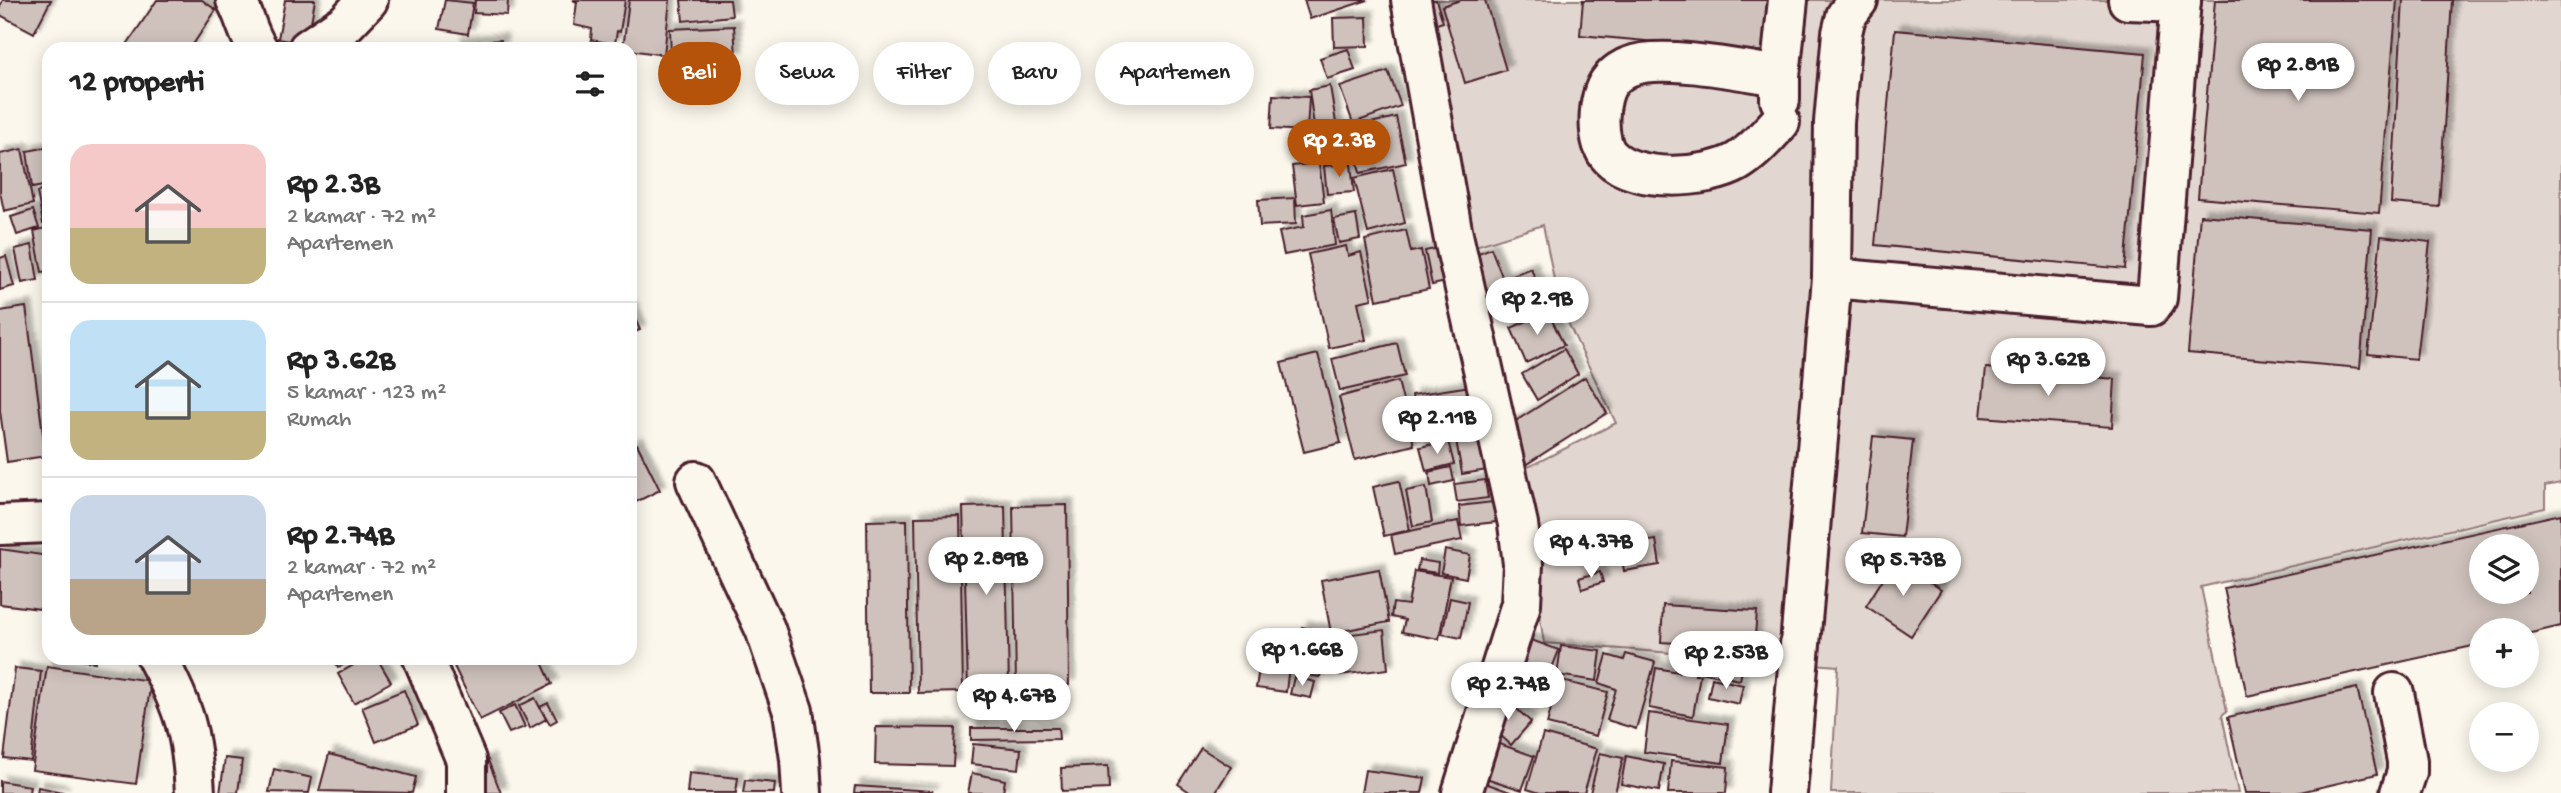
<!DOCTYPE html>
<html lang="id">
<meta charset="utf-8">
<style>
:root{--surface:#fff;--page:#f2f2f2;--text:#222;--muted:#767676;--line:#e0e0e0;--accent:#b45309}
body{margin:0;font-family:"Gochi Hand",sans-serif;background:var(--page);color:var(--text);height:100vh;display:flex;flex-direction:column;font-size:26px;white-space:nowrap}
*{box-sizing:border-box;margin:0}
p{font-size:23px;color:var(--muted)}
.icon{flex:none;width:38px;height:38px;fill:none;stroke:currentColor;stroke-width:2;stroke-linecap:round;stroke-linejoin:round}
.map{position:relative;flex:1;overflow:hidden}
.panel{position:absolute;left:42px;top:42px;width:595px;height:623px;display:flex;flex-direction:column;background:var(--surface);border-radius:21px;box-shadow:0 4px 18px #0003}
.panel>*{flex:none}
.banner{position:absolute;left:658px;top:42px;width:665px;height:63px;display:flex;gap:14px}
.buttons{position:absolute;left:2469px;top:534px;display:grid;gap:14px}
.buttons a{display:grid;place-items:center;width:70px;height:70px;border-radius:50%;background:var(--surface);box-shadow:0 4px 18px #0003;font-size:35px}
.price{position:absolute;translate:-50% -60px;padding:0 16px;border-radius:24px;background:#fff;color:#222;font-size:23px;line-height:46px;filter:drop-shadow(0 2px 4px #0008)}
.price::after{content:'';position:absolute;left:50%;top:42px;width:21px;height:16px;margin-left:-10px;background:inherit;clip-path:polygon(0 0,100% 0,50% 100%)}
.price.on{background:var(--accent);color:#fff}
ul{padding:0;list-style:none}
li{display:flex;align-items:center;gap:21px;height:175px;padding:0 28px}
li+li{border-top:2px solid var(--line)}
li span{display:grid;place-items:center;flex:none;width:196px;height:140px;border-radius:21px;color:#555}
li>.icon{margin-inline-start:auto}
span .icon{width:84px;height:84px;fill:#fffc;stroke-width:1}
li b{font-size:30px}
h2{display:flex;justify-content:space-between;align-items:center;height:84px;padding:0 28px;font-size:30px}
.chip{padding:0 24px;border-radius:32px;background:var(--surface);box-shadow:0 4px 18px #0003;font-size:24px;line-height:63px}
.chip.on{background:var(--accent);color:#fff}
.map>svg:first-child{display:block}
.green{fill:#e2d7d0;stroke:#967b7e;stroke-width:2}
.building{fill:#cfc2bc;stroke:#4a1f2b;stroke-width:2;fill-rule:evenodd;filter:url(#shadow)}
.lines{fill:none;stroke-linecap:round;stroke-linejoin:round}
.minor-casing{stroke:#4a1f2b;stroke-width:44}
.minor{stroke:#fbf7ec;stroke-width:38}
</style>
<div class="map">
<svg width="2561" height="793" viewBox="0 0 2561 793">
<defs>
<filter id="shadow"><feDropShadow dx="6" dy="-6" stdDeviation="2" flood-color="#0004"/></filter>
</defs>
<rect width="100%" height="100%" fill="#fbf7ec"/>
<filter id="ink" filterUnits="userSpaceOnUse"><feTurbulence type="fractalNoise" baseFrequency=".0143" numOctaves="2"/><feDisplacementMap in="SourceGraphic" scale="14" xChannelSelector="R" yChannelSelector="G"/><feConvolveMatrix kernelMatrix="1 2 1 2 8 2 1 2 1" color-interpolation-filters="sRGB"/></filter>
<g filter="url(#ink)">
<path class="green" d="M1403,0h1158v483l-16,3v22l-344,79 26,124 -5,4 16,78h-407l7,-127 -294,-23 -28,-170 100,-50 -57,-119 -16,-79 -77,24z"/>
<g class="building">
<path d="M3,0h48l-17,33 -34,-18v-9z"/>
<path d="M157,0h45l14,10 -26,39h-66z"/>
<path d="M285,0h30l-8,44 -29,-5z"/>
<path d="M445,0l28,3 -5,31 -29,-5z"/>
<path d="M475,0h33l-1,15 -33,-2z"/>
<path d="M573,0h52l-5,32 -3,-1 -2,13 -24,-4 1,-11 -18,-4 3,-23z"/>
<path d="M629,0h41l-6,55 -41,-6z"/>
<path d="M681,0h49l2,16 -49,5z"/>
<path d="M1304,0h64l-58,19z"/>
<path d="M1420,0h16l7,22 -20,6z"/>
<path d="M1461,0h24l21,70 -41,13 -23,-77z"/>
<path d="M1583,0h188l-4,52 -187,-17z"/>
<path d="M2215,0h182l-18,213 -181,-15z"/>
<path d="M2403,0h49l-13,207 -48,-4z"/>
<path d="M1367,17l1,29 -34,1 -1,-29z"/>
<path d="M734,26l2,30 -65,3 -1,-30z"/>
<path d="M1895,30l250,23 -20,216 -250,-24z"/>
<path d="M501,40l1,9h-46v-6z"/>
<path d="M1348,49l7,21 -28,9 -7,-21z"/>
<path d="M1388,71l13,35 -48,17 -13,-36z"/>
<path d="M1330,86l7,43 -22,4 -6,-43z"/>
<path d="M1273,95l36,2 -2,34 -36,-2z"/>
<path d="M1396,117l10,46 -46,10 -10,-45z"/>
<path d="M49,147v38l-17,3 -5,-37z"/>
<path d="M22,149l11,55 -29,7 -4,-19v-38z"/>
<path d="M1319,163l5,39 -27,3 -5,-39z"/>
<path d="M1351,164l3,28 -27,2 -3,-28z"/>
<path d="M1393,169l12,54 -37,10 -14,-55z"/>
<path d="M49,189v34l-6,1 -6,-32z"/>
<path d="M1295,198l1,26 -36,2 -2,-26z"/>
<path d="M33,210l6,18 -22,7 -6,-18z"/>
<path d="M1331,210l4,35 -51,10 -5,-23 25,-5 -1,-12z"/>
<path d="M1356,215l4,24 -21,4 -5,-24z"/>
<path d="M2200,215l172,14 -12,139 -172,-15z"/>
<path d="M49,227v44l-7,1 -8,-41z"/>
<path d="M1406,230l5,22 10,-2 8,39 -52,11 -12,-60z"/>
<path d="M2381,236l49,6 -14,117 -48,-5z"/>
<path d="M32,245l6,35 -16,3 -7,-34z"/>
<path d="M1346,246l2,10 13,-4 11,47 -14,3 8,38 -37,8 -21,-94z"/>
<path d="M1448,246l7,34 -23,5 -7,-34z"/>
<path d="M1491,248l12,31 28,-11 11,30 -37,15 -7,-19 -20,8 -17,-42z"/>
<path d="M6,256l8,30 -14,4v-32z"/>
<path d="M26,307l20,149 -39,6 -7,-51v-100z"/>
<path d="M630,307l10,23 -10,4z"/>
<path d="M1548,312l16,33 -38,18 -15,-35z"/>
<path d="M1397,343l8,33 -65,15 -8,-32z"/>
<path d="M1564,349l14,25 -41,26 -15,-26z"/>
<path d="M1318,354l23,89 -37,9 -23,-89z"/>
<path d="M1986,368l129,11 -3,48 -131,-10z"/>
<path d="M1585,377l22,36 -85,54 -22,-36z"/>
<path d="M1398,381l16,64 -59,15 -16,-63z"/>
<path d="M1471,386l7,44 -60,8 -6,-43z"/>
<path d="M1482,435l6,35 -26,4 -6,-34z"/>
<path d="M1873,436l40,4 -11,97 -40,-4z"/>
<path d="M1448,441l6,23 -28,7 -6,-24z"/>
<path d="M637,444l23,46 -26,13 -4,-8v-48z"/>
<path d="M1451,467l3,14 -23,5 -2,-14z"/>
<path d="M1485,480l3,18 -31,4 -3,-18z"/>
<path d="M1399,481l11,49 -26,6 -11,-49z"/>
<path d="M1426,487l6,35 -19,4 -7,-35z"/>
<path d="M1493,502l3,20 -35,4 -2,-20z"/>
<path d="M1067,505l2,180 -53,2 -3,-181z"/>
<path d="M1005,506l4,181 -41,1 -5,-181z"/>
<path d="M2561,514v112l-34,8v-4h-45v14l-235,52 -23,-108zM2482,546h45v46h-45z"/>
<path d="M960,516l3,176 -45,1 -3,-176z"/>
<path d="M907,520l2,173h-40l-2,-172z"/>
<path d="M1458,521l4,19 -67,14 -4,-19z"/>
<path d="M1656,540l4,25 -36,6 -4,-25z"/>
<path d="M0,549l49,7v54l-49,-6z"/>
<path d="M1445,550l25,5 -4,23 -25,-5z"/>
<path d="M1419,560l19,3 -1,10 -20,-3z"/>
<path d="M1895,560l46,30 -30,46 -45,-30z"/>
<path d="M1379,569l10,53 -58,11 -10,-53z"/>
<path d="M1414,571l37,6 -12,62 -37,-7 3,-12 -14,-3 2,-14 15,2z"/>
<path d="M1600,572l3,10 -21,7 -3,-11z"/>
<path d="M1450,598l18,4 -7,36 -19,-4z"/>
<path d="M1663,605l94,6 -3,37 -93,-6z"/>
<path d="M1302,627l26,5 -8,45 -26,-4z"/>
<path d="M1384,630l4,39 -48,6 -5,-39z"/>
<path d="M1523,637l36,13 -22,57 -36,-13z"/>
<path d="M1561,646l40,5 -4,30 -40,-6z"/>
<path d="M1626,654l29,8 -19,67 -29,-9 9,-31 -17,-6 8,-28 17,5z"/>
<path d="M1682,655l16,3 -3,17h5l-7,41 -44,-8 7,-40 23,4z"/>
<path d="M1703,657l40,8 -3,15 -40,-8z"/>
<path d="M64,658h31v4z"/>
<path d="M332,658h24l-18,10z"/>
<path d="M366,658h11l14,24 -37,21 -16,-29z"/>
<path d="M450,658h90l12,26 -72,36z"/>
<path d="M1260,662l29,3 -3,27 -30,-4z"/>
<path d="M47,666l104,15 -15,103 -104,-14z"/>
<path d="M15,668l26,3 -10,90 -27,-3z"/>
<path d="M1294,677l21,5 -4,16 -21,-4z"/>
<path d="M1712,678l31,7 -4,19 -31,-7z"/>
<path d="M1558,680l50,12 -12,44 -49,-12z"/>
<path d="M2357,688l20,86 -81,19h-51l-17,-76z"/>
<path d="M404,690l14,35 -42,17 -14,-35z"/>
<path d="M535,698l11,21 -16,9 -11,-22z"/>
<path d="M1505,698l26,24 -20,23 -26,-24z"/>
<path d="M548,703l9,17 -7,4 -10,-17z"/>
<path d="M515,705l10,22 -16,6 -10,-20z"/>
<path d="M1649,713l79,11 -5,39 -79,-11z"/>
<path d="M876,727l79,1 -2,38 -78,-2z"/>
<path d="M971,728h87l1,11 -88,1z"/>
<path d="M1543,734l54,15 -13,44h-44l-13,-4z"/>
<path d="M1491,741l43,15 -12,34 -42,-14z"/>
<path d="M973,744l48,5 -2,20 -48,-5z"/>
<path d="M1201,748l30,19 -16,26h-24l-13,-9z"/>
<path d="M1600,753l23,5 -8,35h-25z"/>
<path d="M329,754l87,23 -4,16 -93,-2z"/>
<path d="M1626,756l38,8 -5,27 -38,-7z"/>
<path d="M225,758l17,2 -4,33h-18z"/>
<path d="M488,760l13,33h-20l-11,-26z"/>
<path d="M1671,761l57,6 -2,26h-58z"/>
<path d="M1108,766l1,23 -47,2 -1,-23z"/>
<path d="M274,769l38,9 -3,15 -40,-1z"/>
<path d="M1365,770l60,8 -3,15h-61z"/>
<path d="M689,773l49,5 -2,15h-49z"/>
<path d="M972,773l33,7 -2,13h-35z"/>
<path d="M745,780l30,3 -1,10h-31z"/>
<path d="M0,781l30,5 -1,7h-29z"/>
<path d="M1485,783l28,10h-32z"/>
<path d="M855,786l77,5 -1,2h-77z"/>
<path d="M38,787l25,5v1h-26z"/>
</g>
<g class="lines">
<defs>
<g id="minor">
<path d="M236,0c9,16 12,35 22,49"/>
<path d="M1411,0l42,235 65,289 5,40 -2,40 -59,189"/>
<path d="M2128,0l53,2"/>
<path d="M308,49l38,-26 22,-23"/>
<path d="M1780,76c-34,-5 -118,-22 -149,-10 -7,2 -16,8 -21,15 -13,15 -15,61 0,76 25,26 97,22 127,5 17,-10 30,-26 43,-40"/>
<path d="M1780,100v-24l8,-76"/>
<path d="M1832,278l319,28 6,-8 24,-298"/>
<path d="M696,481l69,148 28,82 7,48 2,34"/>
<path d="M0,525l49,-2"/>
<path d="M157,658c28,51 35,77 38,135"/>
<path d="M423,658l43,102v33"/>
<path d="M2394,693l13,68v11l-7,21"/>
<path d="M1787,793l45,-515 2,-156 8,-89 4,-17 12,-16"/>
</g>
</defs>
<use href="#minor" class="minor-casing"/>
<use href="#minor" class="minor"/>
</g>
</g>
</svg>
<div class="buttons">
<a><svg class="icon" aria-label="layers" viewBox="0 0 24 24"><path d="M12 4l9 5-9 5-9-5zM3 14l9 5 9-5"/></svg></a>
<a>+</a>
<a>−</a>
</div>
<b class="price" style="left:2298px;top:103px">Rp 2.81B</b>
<b class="price on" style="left:1339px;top:179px">Rp 2.3B</b>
<b class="price" style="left:1537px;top:337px">Rp 2.9B</b>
<b class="price" style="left:2048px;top:398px">Rp 3.62B</b>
<b class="price" style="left:1437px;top:456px">Rp 2.11B</b>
<b class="price" style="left:1591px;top:580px">Rp 4.37B</b>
<b class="price" style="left:986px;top:597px">Rp 2.89B</b>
<b class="price" style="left:1903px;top:598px">Rp 5.73B</b>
<b class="price" style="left:1302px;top:688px">Rp 1.66B</b>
<b class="price" style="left:1726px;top:691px">Rp 2.53B</b>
<b class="price" style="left:1508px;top:722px">Rp 2.74B</b>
<b class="price" style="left:1014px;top:734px">Rp 4.67B</b>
<div class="banner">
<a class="chip on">Beli</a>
<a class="chip">Sewa</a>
<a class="chip">Filter</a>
<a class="chip">Baru</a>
<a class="chip">Apartemen</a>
</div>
<section class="panel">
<h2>12 properti<svg class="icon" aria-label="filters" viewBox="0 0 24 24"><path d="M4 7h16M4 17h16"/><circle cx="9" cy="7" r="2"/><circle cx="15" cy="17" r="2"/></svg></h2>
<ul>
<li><span style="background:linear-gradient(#f6c9c9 60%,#c2b280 0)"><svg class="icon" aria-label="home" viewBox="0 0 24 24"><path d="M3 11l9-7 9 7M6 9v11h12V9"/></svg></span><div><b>Rp 2.3B</b><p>2 kamar · 72 m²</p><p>Apartemen</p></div></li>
<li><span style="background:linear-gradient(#bfe0f5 65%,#c2b280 0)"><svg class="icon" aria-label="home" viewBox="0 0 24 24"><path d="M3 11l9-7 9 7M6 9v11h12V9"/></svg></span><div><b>Rp 3.62B</b><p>5 kamar · 123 m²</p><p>Rumah</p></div></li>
<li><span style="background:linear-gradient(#c9d6e8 60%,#b9a48a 0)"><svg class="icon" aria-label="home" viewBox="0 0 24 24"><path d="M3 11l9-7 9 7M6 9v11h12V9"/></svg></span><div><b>Rp 2.74B</b><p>2 kamar · 72 m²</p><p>Apartemen</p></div></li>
</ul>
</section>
</div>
